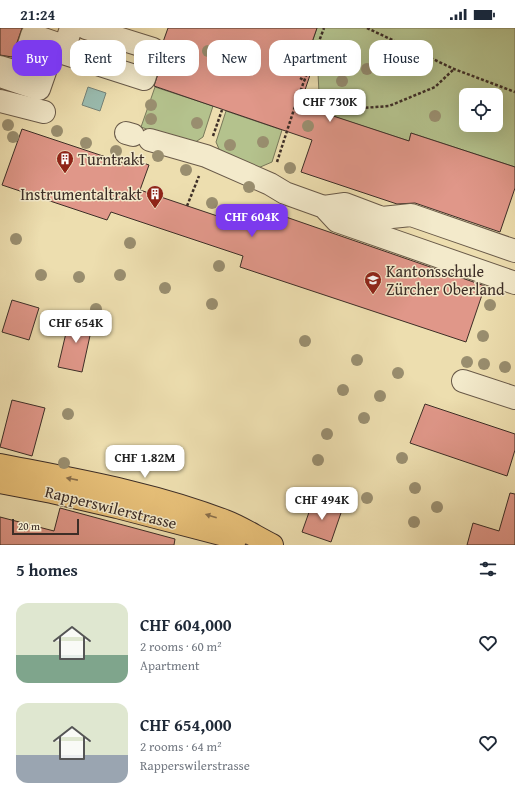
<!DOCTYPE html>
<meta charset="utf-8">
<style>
:root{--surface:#fff;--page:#f6f6f7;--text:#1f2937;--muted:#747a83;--accent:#7c3aed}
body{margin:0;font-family:"Gentium Book Plus",serif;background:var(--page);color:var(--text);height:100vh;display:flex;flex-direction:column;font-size:15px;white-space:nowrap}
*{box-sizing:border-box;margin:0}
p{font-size:13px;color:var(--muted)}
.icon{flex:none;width:22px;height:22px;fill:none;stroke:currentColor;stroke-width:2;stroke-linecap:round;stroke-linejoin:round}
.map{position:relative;height:517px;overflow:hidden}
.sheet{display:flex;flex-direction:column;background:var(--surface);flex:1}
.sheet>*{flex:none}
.banner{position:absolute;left:12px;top:12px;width:491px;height:36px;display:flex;gap:8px}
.controls{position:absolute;left:459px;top:60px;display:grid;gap:8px}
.controls a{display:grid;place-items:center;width:44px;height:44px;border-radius:8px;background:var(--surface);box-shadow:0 4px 16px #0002;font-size:20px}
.scale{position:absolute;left:12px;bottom:10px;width:67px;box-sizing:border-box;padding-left:4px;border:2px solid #3d2e27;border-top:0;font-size:11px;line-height:14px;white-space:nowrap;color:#3d2e27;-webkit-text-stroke:3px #f3eacb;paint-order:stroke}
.price{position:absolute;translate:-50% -34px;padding:0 9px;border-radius:8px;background:#fff;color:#222;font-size:13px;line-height:26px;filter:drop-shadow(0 1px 2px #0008)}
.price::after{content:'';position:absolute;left:50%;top:24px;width:12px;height:9px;margin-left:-6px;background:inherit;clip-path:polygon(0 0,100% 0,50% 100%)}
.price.on{background:var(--accent);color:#fff}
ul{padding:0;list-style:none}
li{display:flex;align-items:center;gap:12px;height:100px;padding:0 16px}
li span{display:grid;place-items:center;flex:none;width:112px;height:80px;border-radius:12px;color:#555}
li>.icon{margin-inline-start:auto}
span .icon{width:48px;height:48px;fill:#fffc;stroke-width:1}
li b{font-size:17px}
h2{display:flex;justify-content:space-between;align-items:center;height:48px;padding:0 16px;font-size:17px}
.chip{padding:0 14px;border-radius:12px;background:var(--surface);box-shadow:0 4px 16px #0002;font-size:14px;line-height:36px}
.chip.on{background:var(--accent);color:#fff}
.status{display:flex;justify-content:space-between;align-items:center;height:28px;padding:0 20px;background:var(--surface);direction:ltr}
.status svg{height:11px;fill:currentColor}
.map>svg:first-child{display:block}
.green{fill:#b4c28d;stroke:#78785a;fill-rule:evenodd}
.water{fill:#9abcb0;stroke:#758379}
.building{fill:#e09789;stroke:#3d2e27}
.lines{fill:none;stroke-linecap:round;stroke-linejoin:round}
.minor-casing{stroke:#695a49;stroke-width:24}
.major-casing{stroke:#3d2e27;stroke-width:24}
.path{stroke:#3d2e27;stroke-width:2.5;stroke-dasharray:3 2;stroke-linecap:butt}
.minor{stroke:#f3eacb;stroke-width:22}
.major{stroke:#e6bf78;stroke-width:22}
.tree{fill:#998e6f}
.oneway{fill:#896f4b}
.labels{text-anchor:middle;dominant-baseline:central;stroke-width:3;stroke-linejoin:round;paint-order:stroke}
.poi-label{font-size:16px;fill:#3d2e27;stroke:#f3eacb;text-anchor:start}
.street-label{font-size:16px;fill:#3d2e27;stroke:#f3eacb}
</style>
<div class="status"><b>21:24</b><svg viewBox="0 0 49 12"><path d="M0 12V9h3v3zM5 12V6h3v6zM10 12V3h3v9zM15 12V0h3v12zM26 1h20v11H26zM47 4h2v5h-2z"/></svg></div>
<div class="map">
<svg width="515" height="517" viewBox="0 0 515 517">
<rect width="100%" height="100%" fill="#eddeaf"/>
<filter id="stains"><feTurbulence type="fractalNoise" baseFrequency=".005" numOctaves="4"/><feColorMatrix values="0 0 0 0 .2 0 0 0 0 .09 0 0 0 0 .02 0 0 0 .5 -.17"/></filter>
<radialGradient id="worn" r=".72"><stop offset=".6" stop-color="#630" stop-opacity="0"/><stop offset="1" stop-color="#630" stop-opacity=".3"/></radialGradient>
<g class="green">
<path d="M317,0h198v139l-104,-34 -2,8 -89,-29 -3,-58 -8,-3zM466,67h30v30h-30z"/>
<path d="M155,59l58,19 -10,31 -12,8 -50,-18z"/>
<path d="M226,83l56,19 -10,32 -14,6 -36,-12 -6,-14z"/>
</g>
<path class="water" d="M88,59l18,6 -6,18 -18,-6z"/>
<g class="building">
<path d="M0,0h22l-10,29 -12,-2z"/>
<path d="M168,0h149l-8,23 8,3 -17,51 109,36 2,-8 104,34v21l-15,44 -85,-29 -18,1 -96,-32 11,-32 -158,-54 11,-33v-6l-2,-5z"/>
<path d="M22,101l105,35 2,-6 20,7 -9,25 113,38 7,-20 225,78 -19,56 -226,-75 3,-11 -132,-44 -4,8 -105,-35z"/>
<path d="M12,272l27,8 -10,32 -27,-8z"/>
<path d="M70,288l23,6 -11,50 -24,-5z"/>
<path d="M12,372l33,8 -13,48 -32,-9z"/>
<path d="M425,376l90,30v16l-8,26 -97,-33z"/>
<path d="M510,465l5,1v51h-48l6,-22 26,8z"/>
<path d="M313,473l29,9 -11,32 -29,-10z"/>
<path d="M60,480l115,31 -1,6h-174v-28l54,14z"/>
</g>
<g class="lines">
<defs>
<g id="minor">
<path d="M71,0l-8,25 81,26 9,-30 -67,-21"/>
<path d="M0,39l20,6 12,-38 23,8 -16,46 -39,-13"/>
<path d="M0,73l44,11"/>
<path d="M126,105l7,2"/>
<path d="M150,112l56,16 64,28 15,9 39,14 13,14 178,62"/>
<path d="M324,179l21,-3 37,14 29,-3 104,36"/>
<path d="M463,353l52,17"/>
</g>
<g id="major">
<path d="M0,437c76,15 153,28 225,56 16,6 31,16 47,24"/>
<path d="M0,454l52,10 65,15 119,31"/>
</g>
</defs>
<use href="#minor" class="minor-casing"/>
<use href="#major" class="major-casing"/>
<g class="path">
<path d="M367,0l87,41 61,23"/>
<path d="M300,50l5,3"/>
<path d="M297,72l27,-72"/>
<path d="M213,108l9,-26"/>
<path d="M277,134l20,-62 38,10 54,-4 46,-19 19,-18"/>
<path d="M187,178l12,-30"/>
</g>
<use href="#minor" class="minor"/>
<use href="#major" class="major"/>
</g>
<g class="tree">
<circle cx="208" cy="23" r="6"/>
<circle cx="225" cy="26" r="6"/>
<circle cx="344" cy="27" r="6"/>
<circle cx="367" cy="41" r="6"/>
<circle cx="342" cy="53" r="6"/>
<circle cx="151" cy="77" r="6"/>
<circle cx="435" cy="88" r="6"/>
<circle cx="151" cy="91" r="6"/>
<circle cx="197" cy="95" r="6"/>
<circle cx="8" cy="97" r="6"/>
<circle cx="308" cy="98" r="6"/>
<circle cx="57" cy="103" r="6"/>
<circle cx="13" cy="109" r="6"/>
<circle cx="263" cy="114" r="6"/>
<circle cx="86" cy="115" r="6"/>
<circle cx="230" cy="117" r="6"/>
<circle cx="116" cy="123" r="6"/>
<circle cx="158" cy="128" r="6"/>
<circle cx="290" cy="140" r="6"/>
<circle cx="186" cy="142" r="6"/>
<circle cx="249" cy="159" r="6"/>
<circle cx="212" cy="175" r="6"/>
<circle cx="16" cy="211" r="6"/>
<circle cx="130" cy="215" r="6"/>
<circle cx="219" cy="238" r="6"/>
<circle cx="41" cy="247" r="6"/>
<circle cx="120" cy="247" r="6"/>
<circle cx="79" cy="249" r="6"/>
<circle cx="165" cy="260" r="6"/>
<circle cx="212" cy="276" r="6"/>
<circle cx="490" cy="277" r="6"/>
<circle cx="96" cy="281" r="6"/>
<circle cx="483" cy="308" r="6"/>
<circle cx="305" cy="313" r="6"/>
<circle cx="357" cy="332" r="6"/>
<circle cx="467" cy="334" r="6"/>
<circle cx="484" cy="336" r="6"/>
<circle cx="505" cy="339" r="6"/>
<circle cx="398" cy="345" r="6"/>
<circle cx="343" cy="362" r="6"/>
<circle cx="380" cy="368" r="6"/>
<circle cx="68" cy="386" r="6"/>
<circle cx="364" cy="390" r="6"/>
<circle cx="327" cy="406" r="6"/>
<circle cx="402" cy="430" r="6"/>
<circle cx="318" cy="432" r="6"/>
<circle cx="64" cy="435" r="6"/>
<circle cx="415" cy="460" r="6"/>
<circle cx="367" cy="470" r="6"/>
<circle cx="297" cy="479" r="6"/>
<circle cx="437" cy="479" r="6"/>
<circle cx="414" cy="494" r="6"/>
</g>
<defs><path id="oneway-solid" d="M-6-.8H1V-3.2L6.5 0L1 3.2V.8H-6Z"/></defs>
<g class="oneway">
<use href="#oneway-solid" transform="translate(72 451) rotate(-169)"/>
<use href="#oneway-solid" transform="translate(211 488) rotate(-162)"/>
</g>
<defs>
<symbol id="building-pin" viewBox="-11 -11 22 30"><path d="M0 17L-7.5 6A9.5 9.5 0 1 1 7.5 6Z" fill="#8f2418" stroke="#f3eacb"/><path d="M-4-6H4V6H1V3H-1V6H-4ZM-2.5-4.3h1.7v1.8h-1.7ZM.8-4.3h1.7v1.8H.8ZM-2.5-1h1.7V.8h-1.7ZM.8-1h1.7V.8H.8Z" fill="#fff"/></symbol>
<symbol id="school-pin" viewBox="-11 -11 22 30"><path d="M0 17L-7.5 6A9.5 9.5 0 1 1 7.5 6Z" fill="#8f2418" stroke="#f3eacb"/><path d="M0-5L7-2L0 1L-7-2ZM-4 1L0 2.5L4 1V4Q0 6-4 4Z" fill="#fff"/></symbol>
</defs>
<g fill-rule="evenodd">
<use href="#building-pin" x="55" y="121" width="20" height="27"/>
<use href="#building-pin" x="145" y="156" width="20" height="27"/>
<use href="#school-pin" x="363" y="242" width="20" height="27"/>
</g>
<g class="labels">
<g class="poi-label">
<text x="78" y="131">Turntrakt</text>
<text x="142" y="166" text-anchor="end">Instrumentaltrakt</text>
<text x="386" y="243">Kantonsschule<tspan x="386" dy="18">Zürcher Oberland</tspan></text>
</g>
<g class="street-label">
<text transform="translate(111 479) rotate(14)">Rapperswilerstrasse</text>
</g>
</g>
<rect width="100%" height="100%" filter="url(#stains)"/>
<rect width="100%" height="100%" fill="url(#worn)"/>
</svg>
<div class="controls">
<a><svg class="icon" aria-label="locate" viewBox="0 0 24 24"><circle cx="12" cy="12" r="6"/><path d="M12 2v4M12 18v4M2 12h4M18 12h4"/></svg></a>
</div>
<div class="scale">20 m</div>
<b class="price" style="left:330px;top:95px">CHF 730K</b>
<b class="price on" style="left:252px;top:210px">CHF 604K</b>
<b class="price" style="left:76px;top:316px">CHF 654K</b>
<b class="price" style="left:145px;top:451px">CHF 1.82M</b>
<b class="price" style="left:322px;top:493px">CHF 494K</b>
<div class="banner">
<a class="chip on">Buy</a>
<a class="chip">Rent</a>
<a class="chip">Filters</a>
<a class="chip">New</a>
<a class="chip">Apartment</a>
<a class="chip">House</a>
</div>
</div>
<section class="sheet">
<h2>5 homes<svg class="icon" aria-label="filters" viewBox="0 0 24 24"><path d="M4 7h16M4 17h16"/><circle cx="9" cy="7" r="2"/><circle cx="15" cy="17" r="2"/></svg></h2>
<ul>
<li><span style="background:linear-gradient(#dfe7d0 65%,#7fa58c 0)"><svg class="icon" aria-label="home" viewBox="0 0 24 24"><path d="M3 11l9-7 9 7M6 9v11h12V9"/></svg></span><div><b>CHF 604,000</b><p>2 rooms · 60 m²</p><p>Apartment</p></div><svg class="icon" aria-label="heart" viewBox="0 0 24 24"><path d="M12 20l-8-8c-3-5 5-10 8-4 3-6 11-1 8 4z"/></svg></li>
<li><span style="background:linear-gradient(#dfe7d0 65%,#9aa5b1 0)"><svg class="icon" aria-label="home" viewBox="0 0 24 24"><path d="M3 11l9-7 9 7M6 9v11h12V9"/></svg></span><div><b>CHF 654,000</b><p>2 rooms · 64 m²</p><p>Rapperswilerstrasse</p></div><svg class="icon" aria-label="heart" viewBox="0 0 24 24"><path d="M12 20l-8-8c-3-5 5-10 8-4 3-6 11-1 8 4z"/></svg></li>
</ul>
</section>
